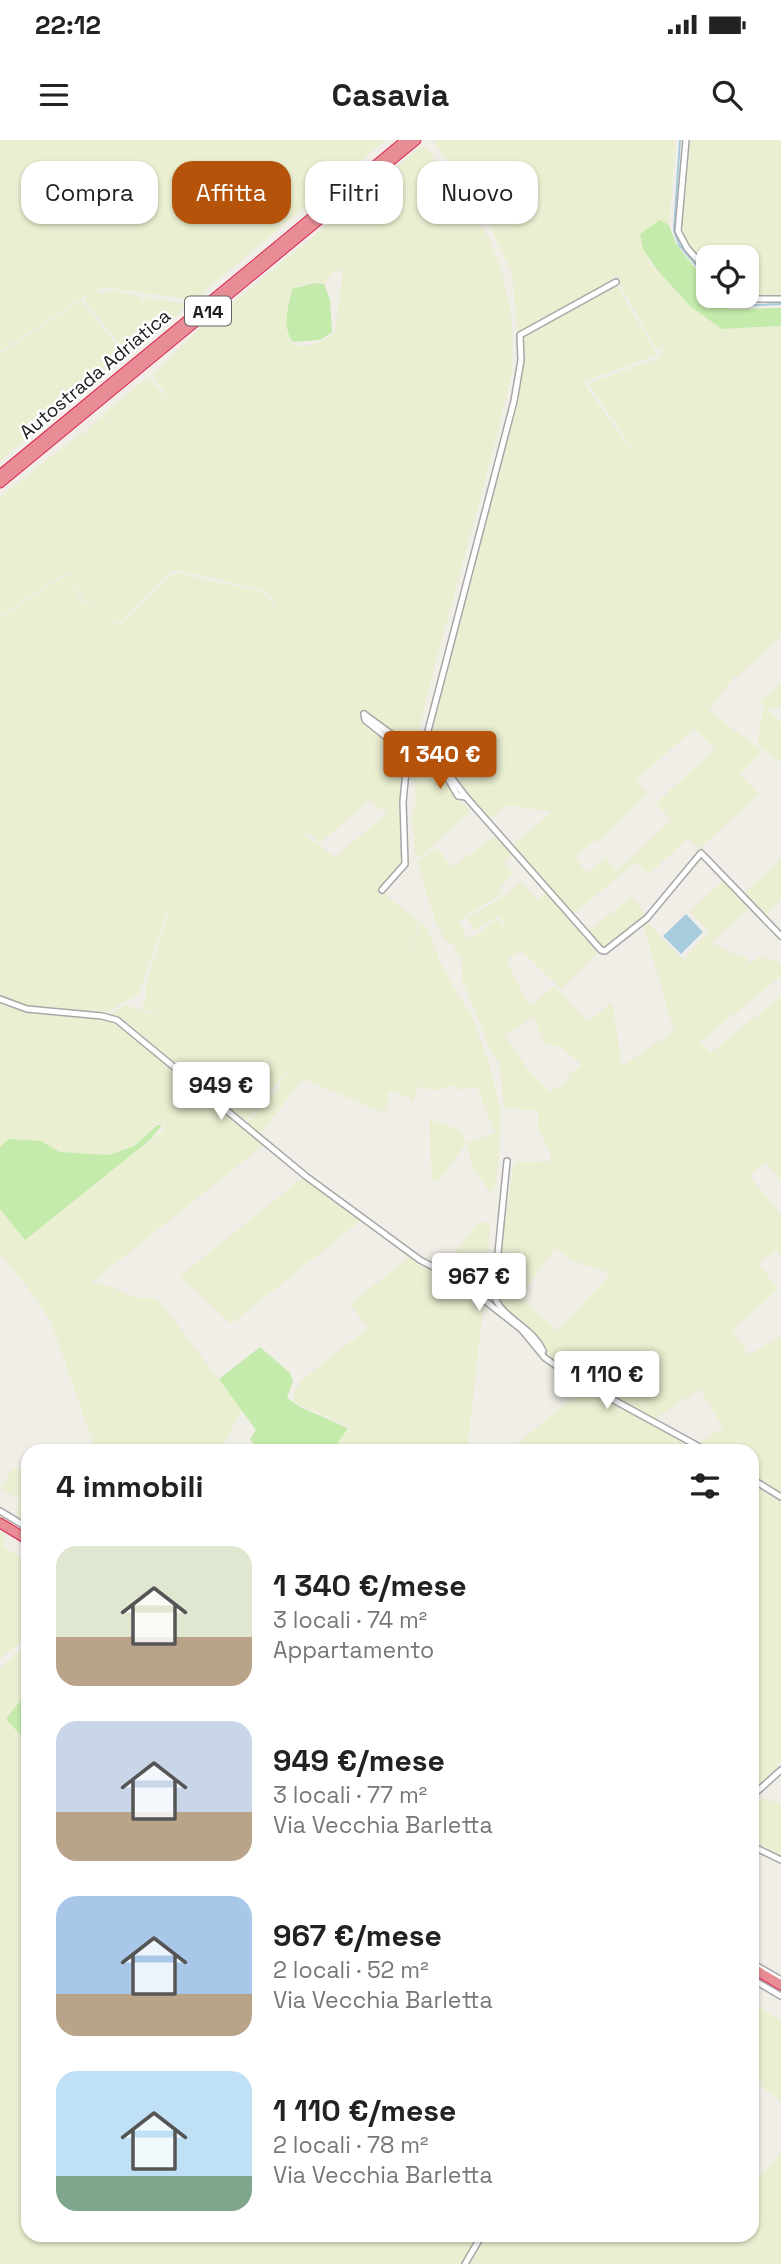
<!DOCTYPE html>
<html lang="it">
<meta charset="utf-8">
<style>
:root{--surface:#fff;--page:#f6f6f6;--text:#222;--muted:#767676;--accent:#b45309}
body{margin:0;font-family:"Space Grotesk",sans-serif;background:var(--page);color:var(--text);height:100vh;display:flex;flex-direction:column;font-size:26px;white-space:nowrap}
*{box-sizing:border-box;margin:0}
p{font-size:23px;color:var(--muted)}
.icon{flex:none;width:38px;height:38px;fill:none;stroke:currentColor;stroke-width:2;stroke-linecap:round;stroke-linejoin:round}
.map{position:relative;flex:1;overflow:hidden}
.panel{position:absolute;left:21px;top:1304px;width:738px;height:798px;display:flex;flex-direction:column;background:var(--surface);border-radius:21px;box-shadow:0 2px 5px #0004}
.panel>*{flex:none}
.guide{position:absolute;left:21px;top:21px;width:740px;height:63px;display:flex;gap:14px}
.buttons{position:absolute;left:696px;top:105px;display:grid;gap:14px}
.buttons a{display:grid;place-items:center;width:63px;height:63px;border-radius:14px;background:var(--surface);box-shadow:0 2px 5px #0004;font-size:35px}
.price{position:absolute;translate:-50% -60px;padding:0 16px;border-radius:7px;background:#fff;color:#222;font-size:23px;line-height:46px;filter:drop-shadow(0 2px 4px #0008)}
.price::after{content:'';position:absolute;left:50%;top:42px;width:21px;height:16px;margin-left:-10px;background:inherit;clip-path:polygon(0 0,100% 0,50% 100%)}
.price.selected{background:var(--accent);color:#fff}
ul{padding:0;list-style:none}
li{display:flex;align-items:center;gap:21px;height:175px;padding:0 35px}
li span{display:grid;place-items:center;flex:none;width:196px;height:140px;border-radius:21px;color:#555}
li>.icon{margin-inline-start:auto}
span .icon{width:84px;height:84px;fill:#fffc;stroke-width:1}
li b{font-size:30px}
h2{display:flex;justify-content:space-between;align-items:center;height:84px;padding:0 35px;font-size:30px}
.pill{padding:0 24px;border-radius:21px;background:var(--surface);box-shadow:0 2px 5px #0004;font-size:24px;line-height:63px}
.pill.selected{background:var(--accent);color:#fff}
.status{display:flex;justify-content:space-between;align-items:center;height:49px;padding:0 35px;background:var(--surface);direction:ltr}
.status svg{height:19px;fill:currentColor}
header{display:flex;justify-content:space-between;align-items:center;height:91px;padding:0 35px;background:var(--surface);font-size:32px;font-weight:700}
.map>svg:first-child{display:block}
.farmland{fill:#eaefd1;fill-rule:evenodd}
.grass{fill:#c4ebab}
.water{fill:#a6ccde}
.lines{fill:none;stroke-linecap:round;stroke-linejoin:round}
.stream{stroke:#a6ccde;stroke-width:2}
.minor-casing{stroke:#a7a7a7;stroke-width:8}
.highway-casing{stroke:#dd2450;stroke-width:11}
.minor{stroke:#fff;stroke-width:5}
.highway{stroke:#e88d95;stroke-width:9}
.labels{text-anchor:middle;dominant-baseline:central;stroke-width:5;stroke-linejoin:round;paint-order:stroke}
.shield{fill:#fff;stroke:#636363;stroke-width:2}
.shield-label{font-size:18px;font-weight:bold;fill:#202020}
.street-label{font-size:19px;fill:#202020;stroke:#fff}
</style>
<div class="status"><b>22:12</b><svg viewBox="0 0 49 12"><path d="M0 12V9h3v3zM5 12V6h3v6zM10 12V3h3v9zM15 12V0h3v12zM26 1h20v11H26zM47 4h2v5h-2z"/></svg></div>
<header><svg class="icon" aria-label="menu" viewBox="0 0 24 24"><path d="M4 6h16M4 12h16M4 18h16"/></svg>Casavia<svg class="icon" aria-label="search" viewBox="0 0 24 24"><circle cx="10" cy="10" r="6"/><path d="M15 15l6 6"/></svg></header>
<div class="map">
<svg width="781" height="2124" viewBox="0 0 781 2124">
<rect width="100%" height="100%" fill="#f0eee6"/>
<g class="farmland">
<path d="M0,0h385l-191,160 -92,-13 -6,3 3,4 12,-4 10,2 18,4 4,7 3,-3 -2,-3 43,7 -9,11 -51,38 -44,-53 10,-9 -93,60z"/>
<path d="M433,0h243l-7,85 -10,-4 -15,27 6,16 41,43 51,22 39,-3v311l-44,40h-3l-25,34 53,40 -22,24 19,19 -60,55 -11,-11 -39,36 -13,-12 -65,54 -19,-21 47,57 -38,37 -38,-37 -6,1 -11,8 20,40 5,4 23,-19 34,36 24,-20 10,64 52,-35 -31,-107 3,-3 38,39 25,-29 -19,-20 35,-32 26,27 -40,37 30,14 2,-2 8,8 9,-7 21,7v13l-81,66 10,11 71,-57v185l-15,-19 -17,13 32,40v41l-4,-6 -19,13 20,26 -46,41 17,25 32,-19v159l-28,-18 -1,-26h-42l-12,-8 25,-15 -23,-39 -47,31 -73,-40 -26,-18 -10,-10 -9,-18 -36,-32 -4,-13 18,-122 3,-5 35,-1v-6l-13,-28 1,-16 -35,-3 -4,-43 -10,-17 -29,-71 2,-10 -3,-3 3,-2 -9,-13 2,-2 -11,-7 -9,-17 -19,-61 20,-14 16,19 42,-31 13,13 44,-37 -45,-7 -17,14 -56,-52 36,45 -49,44 -6,1 -3,-44 3,-6v-25l-11,-10v91l-22,29 37,30 -23,70 25,-71 6,7 14,36 26,46 1,-2 21,54 11,48 -1,46 -4,31 -5,6 -18,-27 -4,-16 -1,-7 28,-10 -18,-46 -19,3 -2,-5 -18,5 -18,-2 6,-11 -9,13 -4,11 -4,-4 -20,-6 -3,6 4,2 -6,14 -81,-34 -44,56 -13,-11 32,-36 11,-20 -44,54 -99,-82 -35,-26 14,-9 31,10v-2l-15,-4 5,-13 -1,-8 24,-76 -2,-1 -28,83 -34,19 -46,-2 2,4 45,2 10,3 76,65 73,59 -173,138 22,6 18,9 23,2 7,5 80,106 -22,41h-124l-45,-129 -17,-26 -34,-42v-46l12,16 16,14 42,-38 94,-69 -1,-6 -6,-3 -23,24 -25,9 -49,-3 -19,-11 -32,-2 -9,8v-529l68,-44 14,28 17,9 -16,-11 -15,-28 -68,44v-119l82,-65 3,4 1,-6 16,-14 12,14 -11,-16 45,-37 23,27 -18,-30 45,-44 12,-10h4l3,-4 204,-169 5,1 35,46 27,43 13,30 10,47 2,28 -1,27 -15,67 -67,248 -15,66 -43,-33 27,33 18,13 8,-14 92,-356 6,-57 -5,-1 -6,-61 -21,-46zM334,130l9,1 -8,61 -7,6 -15,7 -19,1 -8,-14 4,-41 11,-6 17,-3 7,1zM618,141l38,68 6,-4 2,3 -7,11 -67,24v3l41,61 -1,2 -45,-64v-4l72,-26 -40,-70 -3,-1zM172,430l37,7 56,14 11,15 -1,1 -13,-15 -85,-19 -11,6 -44,44 -5,1 -6,-4 9,2zM694,589l21,20 -59,54 15,17 -55,52 -10,-15 -20,16 -10,-16 18,-17 3,3 51,-50 -13,-12zM369,661l18,12 -52,44 -30,-22 2,-3 13,11zM517,710l32,40 -12,10 -16,-19 -15,14 -39,23 8,12 23,-14 9,9 -3,1 -7,-7 -22,17 -8,2 -9,-17 45,-28 -3,-5 13,-14 -9,-13zM534,877l10,26 18,5 20,17 -14,10 1,5 -19,12 -24,-25 -21,-32zM555,1108l18,13 38,12 -53,58 -38,-34z"/>
<path d="M687,0h94v156l-44,1 10,-1v-39h-38v12l-22,-24 -6,-14z"/>
<path d="M81,161l42,52 -123,108v-108z"/>
<path d="M781,543v24l-14,3 14,11v41l-22,-16 -1,-9 6,-29 -4,-7z"/>
<path d="M781,718v42l-18,17 -21,-23 22,-18z"/>
<path d="M632,756l15,22 -43,32 -18,-17z"/>
<path d="M429,979l32,11 4,11v4l-27,37 -6,-4z"/>
<path d="M305,1036l58,43 -132,105 -51,-48z"/>
<path d="M478,1082l12,1 -5,74 -41,-30z"/>
<path d="M412,1115l71,53 -16,143h-138l21,-24 -56,-25v-9l8,-13 66,-52 -18,-24z"/>
<path d="M587,1246l120,65h-199z"/>
<path d="M13,1328l15,7v49l-13,-8 5,-17 -20,-10z"/>
<path d="M753,1340l28,18v266l-13,-8 12,11 -26,23 -1,-1z"/>
<path d="M0,1392l5,3 -3,10 26,18v73l-28,23z"/>
<path d="M28,1503v592h453l-17,29h-464v-596z"/>
<path d="M759,1657l22,7v53l-28,-16v-43z"/>
<path d="M752,1861l29,20v81l-28,-23z"/>
<path d="M781,2012v112h-315l18,-29h268l1,-50z"/>
</g>
<g class="grass">
<path d="M660,80l9,5 7,19 33,41v11h10l11,13 51,-1v18l-59,3 -31,-22 -34,-37 -14,-21 -3,-15z"/>
<path d="M314,143l10,1 6,16 2,32 -12,8 -27,2c-12,-15 -4,-36 -1,-53z"/>
<path d="M157,985h5l-11,14 -126,101 -25,-31v-62l9,-8 32,2 19,11 49,3 25,-9z"/>
<path d="M260,1207l30,26 3,8 -6,17 13,9 48,21 -10,15 -11,8h-67l-10,-12 6,-9 -37,-51z"/>
<path d="M21,1560l7,6v37l-22,-24z"/>
</g>
<path class="water" d="M686,774l17,18 -22,22 -18,-18z"/>
<g class="lines">
<g class="stream">
<path d="M680,0l-6,90 5,15 30,35"/>
<path d="M723,156c15,14 39,8 58,8"/>
</g>
<defs>
<g id="minor">
<path d="M686,0l-8,91 9,17 22,25"/>
<path d="M616,142l-96,53 1,25 -7,41 -91,349 22,19 21,28 135,153 4,1 42,-33 54,-65 80,83"/>
<path d="M730,156l12,3h39"/>
<path d="M364,574l1,6 36,29 6,11 -4,42 2,62 -23,26"/>
<path d="M364,574l75,55 9,10 10,17 8,1"/>
<path d="M0,859l27,10 75,7 15,4 190,157 113,83 37,19 64,50 24,29 32,22 130,71"/>
<path d="M507,1021l-13,133c5,23 39,33 49,57"/>
<path d="M752,1339l29,18"/>
<path d="M0,1371l28,17"/>
<path d="M752,1656l29,-26"/>
<path d="M752,1706l29,14"/>
<path d="M752,1823l29,17"/>
<path d="M752,1839l29,17"/>
<path d="M465,2124l17,-29"/>
</g>
<g id="highway">
<path d="M0,335l406,-335"/>
<path d="M0,343l416,-343"/>
<path d="M0,1383l28,17"/>
<path d="M752,1828l29,17"/>
</g>
</defs>
<use href="#minor" class="minor-casing"/>
<use href="#highway" class="highway-casing"/>
<use href="#minor" class="minor"/>
<use href="#highway" class="highway"/>
</g>
<g class="labels">
<rect class="shield" x="185" y="156.5" width="46" height="29" rx="5"/>
<g class="shield-label">
<text x="208" y="171">A14</text>
</g>
<g class="street-label">
<text transform="translate(95 234) rotate(-40)">Autostrada Adriatica</text>
</g>
</g>
</svg>
<div class="buttons">
<a><svg class="icon" aria-label="locate" viewBox="0 0 24 24"><circle cx="12" cy="12" r="6"/><path d="M12 2v4M12 18v4M2 12h4M18 12h4"/></svg></a>
</div>
<b class="price selected" style="left:440px;top:651px">1 340 €</b>
<b class="price" style="left:221px;top:982px">949 €</b>
<b class="price" style="left:479px;top:1173px">967 €</b>
<b class="price" style="left:607px;top:1271px">1 110 €</b>
<div class="guide">
<a class="pill">Compra</a>
<a class="pill selected">Affitta</a>
<a class="pill">Filtri</a>
<a class="pill">Nuovo</a>
</div>
<section class="panel">
<h2>4 immobili<svg class="icon" aria-label="filters" viewBox="0 0 24 24"><path d="M4 7h16M4 17h16"/><circle cx="9" cy="7" r="2"/><circle cx="15" cy="17" r="2"/></svg></h2>
<ul>
<li><span style="background:linear-gradient(#dfe7d0 65%,#b9a48a 0)"><svg class="icon" aria-label="home" viewBox="0 0 24 24"><path d="M3 11l9-7 9 7M6 9v11h12V9"/></svg></span><div><b>1 340 €/mese</b><p>3 locali · 74 m²</p><p>Appartamento</p></div></li>
<li><span style="background:linear-gradient(#c9d6e8 65%,#b9a48a 0)"><svg class="icon" aria-label="home" viewBox="0 0 24 24"><path d="M3 11l9-7 9 7M6 9v11h12V9"/></svg></span><div><b>949 €/mese</b><p>3 locali · 77 m²</p><p>Via Vecchia Barletta</p></div></li>
<li><span style="background:linear-gradient(#a9c7e8 70%,#b9a48a 0)"><svg class="icon" aria-label="home" viewBox="0 0 24 24"><path d="M3 11l9-7 9 7M6 9v11h12V9"/></svg></span><div><b>967 €/mese</b><p>2 locali · 52 m²</p><p>Via Vecchia Barletta</p></div></li>
<li><span style="background:linear-gradient(#bfe0f5 75%,#7fa58c 0)"><svg class="icon" aria-label="home" viewBox="0 0 24 24"><path d="M3 11l9-7 9 7M6 9v11h12V9"/></svg></span><div><b>1 110 €/mese</b><p>2 locali · 78 m²</p><p>Via Vecchia Barletta</p></div></li>
</ul>
</section>
</div>
